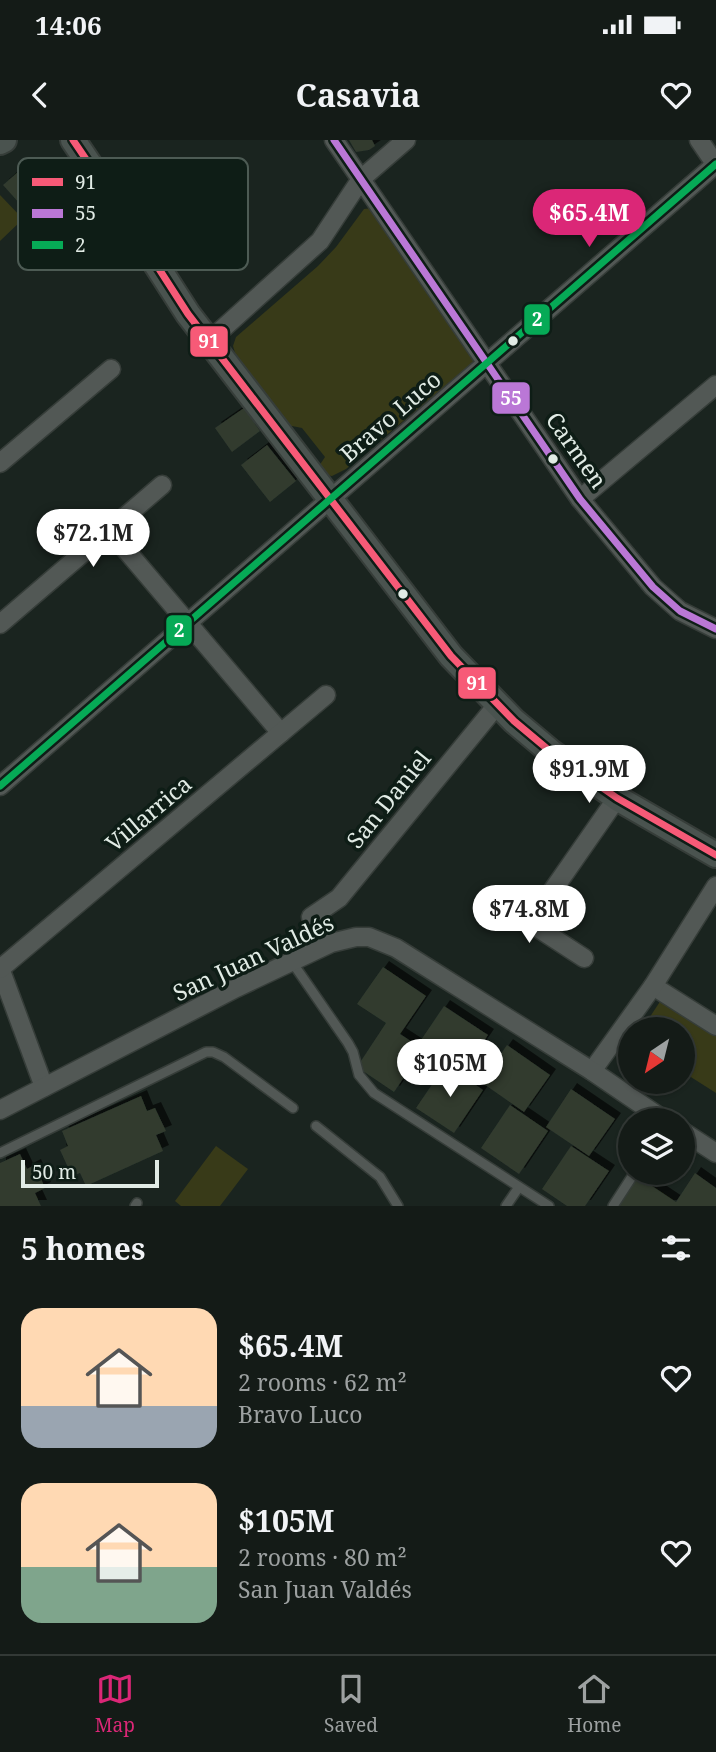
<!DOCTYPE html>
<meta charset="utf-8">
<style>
:root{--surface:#141b17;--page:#212824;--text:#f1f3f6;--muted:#9da1a1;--line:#333936;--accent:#db2777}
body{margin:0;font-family:"Noto Serif",serif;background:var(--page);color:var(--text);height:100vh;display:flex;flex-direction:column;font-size:26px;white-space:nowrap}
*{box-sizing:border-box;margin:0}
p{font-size:23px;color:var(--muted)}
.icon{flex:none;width:38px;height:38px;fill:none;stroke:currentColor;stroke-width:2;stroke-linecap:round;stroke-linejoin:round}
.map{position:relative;height:1066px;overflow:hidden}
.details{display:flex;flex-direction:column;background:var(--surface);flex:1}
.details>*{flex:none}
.needle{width:46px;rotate:215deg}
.buttons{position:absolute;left:618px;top:877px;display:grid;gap:14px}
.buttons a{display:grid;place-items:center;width:77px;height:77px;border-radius:50%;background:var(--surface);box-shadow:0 2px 5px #0004,0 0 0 2px var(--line);font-size:35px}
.scale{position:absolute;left:21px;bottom:18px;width:138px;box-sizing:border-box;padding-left:7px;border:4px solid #e1ebe5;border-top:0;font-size:19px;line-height:24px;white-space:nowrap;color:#e1ebe5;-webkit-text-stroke:5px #0e1d16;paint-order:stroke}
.price{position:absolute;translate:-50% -60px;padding:0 16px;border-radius:24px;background:#fff;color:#222;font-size:23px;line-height:46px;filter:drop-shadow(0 2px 4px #0008)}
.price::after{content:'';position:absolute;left:50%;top:42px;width:21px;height:16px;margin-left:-10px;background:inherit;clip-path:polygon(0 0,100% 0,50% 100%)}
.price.active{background:var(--accent);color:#fff}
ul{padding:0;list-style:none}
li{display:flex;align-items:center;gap:21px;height:175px;padding:0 21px}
li span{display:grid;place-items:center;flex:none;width:196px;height:140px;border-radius:21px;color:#555}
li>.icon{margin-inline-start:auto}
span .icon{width:84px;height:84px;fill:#fffc;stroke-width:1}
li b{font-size:30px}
h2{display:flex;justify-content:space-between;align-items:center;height:84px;padding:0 21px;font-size:30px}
.status{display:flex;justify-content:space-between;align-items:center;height:49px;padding:0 35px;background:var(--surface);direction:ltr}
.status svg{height:19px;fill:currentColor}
header{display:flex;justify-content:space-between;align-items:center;height:91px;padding:0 21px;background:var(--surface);font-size:32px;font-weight:700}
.menu{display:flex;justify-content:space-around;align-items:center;height:98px;border-top:2px solid var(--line);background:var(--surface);font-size:19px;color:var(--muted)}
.menu a{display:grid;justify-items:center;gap:4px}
.menu .active{color:var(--accent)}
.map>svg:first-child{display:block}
.green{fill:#383a18}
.building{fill:#313b2f;filter:url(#shadow)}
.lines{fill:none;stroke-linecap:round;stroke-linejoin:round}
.lane-casing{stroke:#363d39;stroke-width:12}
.street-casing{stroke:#363d39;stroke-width:21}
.secondary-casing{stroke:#363d39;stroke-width:28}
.lane{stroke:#525855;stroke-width:9}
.street{stroke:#525855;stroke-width:18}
.secondary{stroke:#4a534f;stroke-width:24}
.bus-1-casing{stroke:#0e1d16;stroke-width:12}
.bus-2-casing{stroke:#0e1d16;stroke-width:12}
.bus-3-casing{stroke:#0e1d16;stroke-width:12}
.bus-1{stroke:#f75a77;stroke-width:7}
.bus-2{stroke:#ba77d6;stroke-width:7}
.bus-3{stroke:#06aa56;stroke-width:7}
.bus-dot{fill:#e1ebe5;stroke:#0e1d16;stroke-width:2.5}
.labels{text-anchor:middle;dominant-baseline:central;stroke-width:7;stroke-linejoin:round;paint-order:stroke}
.street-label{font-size:23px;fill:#e1ebe5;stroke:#0e1d16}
.key{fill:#0e1d16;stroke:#4d5b54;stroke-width:2}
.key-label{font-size:19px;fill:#e1ebe5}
.line-badge{stroke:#0e1d16;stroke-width:2.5}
.badge-label{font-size:19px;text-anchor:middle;font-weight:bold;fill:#fff}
</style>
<div class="status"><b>14:06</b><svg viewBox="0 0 49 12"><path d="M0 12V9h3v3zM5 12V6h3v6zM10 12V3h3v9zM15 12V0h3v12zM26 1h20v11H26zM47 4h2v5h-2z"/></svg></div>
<header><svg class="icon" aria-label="back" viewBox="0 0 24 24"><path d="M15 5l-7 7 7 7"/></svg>Casavia<svg class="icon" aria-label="heart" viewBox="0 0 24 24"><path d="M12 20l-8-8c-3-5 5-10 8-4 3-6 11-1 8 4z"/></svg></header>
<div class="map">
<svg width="716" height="1066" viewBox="0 0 716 1066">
<defs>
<filter id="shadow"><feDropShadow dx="6" dy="-6" stdDeviation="0" flood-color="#0009"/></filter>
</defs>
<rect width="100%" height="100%" fill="#1a241f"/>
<g class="green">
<path d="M0,55l23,24 -23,22z"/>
<path d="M372,68l103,153 -129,108 -14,7 -6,-1 -7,-9 6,-9 -23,-29 -15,-3 -51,-69 -3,-10 3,-9 82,-71 18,-19 28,-38z"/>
<path d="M663,857l53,34v62l-33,-21 -1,-43h-40z"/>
<path d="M216,1006l32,23 -28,37h-39l-6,-5z"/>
</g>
<g class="building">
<path d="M349,0h23l3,6 -6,4 -13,2z"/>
<path d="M26,25l26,29 -23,20 -26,-29z"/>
<path d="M244,268l16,23 -28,21 -17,-24z"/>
<path d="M267,305l29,36 -26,21 -29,-37z"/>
<path d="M383,827l43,29 -26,38 23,15 -29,43 -37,-25 29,-44 -29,-19z"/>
<path d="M444,866l44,29 -26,38 -43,-30z"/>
<path d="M507,905l43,30 -26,37 -43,-30z"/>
<path d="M446,924l37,26 -29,43 -38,-25z"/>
<path d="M571,949l44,30 -26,37 -43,-29z"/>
<path d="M141,956l6,15 8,-3 11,23 -10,4 7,16 -77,35 -6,-13 -8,3 -12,-26 8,-4 -6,-15z"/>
<path d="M510,965l38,26 -29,43 -38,-26z"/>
<path d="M571,1006l38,25 -24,35h-18l-25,-17z"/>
<path d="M20,1014l7,15 8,-4 10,23 -10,5 6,13h-41v-43z"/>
<path d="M695,1033l21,15v18h-99l20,-30 39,26z"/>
</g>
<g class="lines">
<defs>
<g id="lane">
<path d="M292,822l56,81 5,9 6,23 15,18 175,113"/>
<path d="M316,986l64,51 18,29"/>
<path d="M0,1013l206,-101h7l11,5 69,51"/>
<path d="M135,1066l2,-3"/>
<path d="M506,1066l13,-19"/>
<path d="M613,1066l22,-34"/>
</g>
<g id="street">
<path d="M334,0l246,359 73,88 27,24 36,18"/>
<path d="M699,0l17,25"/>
<path d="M209,201l111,-100 41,-62 45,-39"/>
<path d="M0,323l111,-94"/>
<path d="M580,359l136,-114"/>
<path d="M109,390l172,203"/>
<path d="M0,484l162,-139"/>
<path d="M0,646l716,-622"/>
<path d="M495,760l89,58"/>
<path d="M311,777l28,-19 158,-193"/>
<path d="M530,783l87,-125"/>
<path d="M0,828l44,119"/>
<path d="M0,829l326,-274"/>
<path d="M653,846l63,40"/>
<path d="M592,931l61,-85 63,-100"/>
<path d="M0,970l236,-122 95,-45 25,-6h13l27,11 196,123 72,49"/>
<path d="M682,991l34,22"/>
</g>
<g id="secondary">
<path d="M73,0l61,90 54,84 263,342 63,65 37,31 66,46 99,57"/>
<path d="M0,2l4,-2"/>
</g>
</defs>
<use href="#lane" class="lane-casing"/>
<use href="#street" class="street-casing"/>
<use href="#secondary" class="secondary-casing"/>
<use href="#lane" class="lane"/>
<use href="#street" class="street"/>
<use href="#secondary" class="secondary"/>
<defs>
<path id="bus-1" d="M73,0l61,90 54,84 263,342 63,65 37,31 66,46 99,57"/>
<path id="bus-2" d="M334,0l246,359 73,88 27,24 36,18"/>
<path id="bus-3" d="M0,646l716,-622"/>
</defs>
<use href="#bus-1" class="bus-1-casing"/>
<use href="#bus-2" class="bus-2-casing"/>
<use href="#bus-3" class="bus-3-casing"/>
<use href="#bus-1" class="bus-1"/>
<use href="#bus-2" class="bus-2"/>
<use href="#bus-3" class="bus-3"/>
</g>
<g class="bus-dot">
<circle cx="513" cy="201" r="6"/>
<circle cx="553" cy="319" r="6"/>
<circle cx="403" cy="454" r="6"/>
</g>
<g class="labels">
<g class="street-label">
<text transform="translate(390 276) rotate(-41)">Bravo Luco</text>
<text transform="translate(577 310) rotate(55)">Carmen</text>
<text transform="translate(388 659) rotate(-51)">San Daniel</text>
<text transform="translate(148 673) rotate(-40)">Villarrica</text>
<text transform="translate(253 817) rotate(-25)">San Juan Valdés</text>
</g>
</g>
<rect x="18" y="18" width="230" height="112" rx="10" class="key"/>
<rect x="32" y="38" width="31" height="8" fill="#f75a77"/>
<rect x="32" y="69" width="31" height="9" fill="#ba77d6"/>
<rect x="32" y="101" width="31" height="8" fill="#06aa56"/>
<g class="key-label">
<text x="75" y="49">91</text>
<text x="75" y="80">55</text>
<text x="75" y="112">2</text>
</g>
<g class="line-badge">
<rect x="523" y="163" width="28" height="33" rx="7" fill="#06aa56"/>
<rect x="189" y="185" width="40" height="33" rx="7" fill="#f75a77"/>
<rect x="491" y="241" width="40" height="34" rx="7" fill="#ba77d6"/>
<rect x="165" y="474" width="28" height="33" rx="7" fill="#06aa56"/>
<rect x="457" y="526" width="40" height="34" rx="7" fill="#f75a77"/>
</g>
<g class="badge-label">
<text x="537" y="186">2</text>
<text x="209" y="208">91</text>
<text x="511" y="265">55</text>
<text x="179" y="497">2</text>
<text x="477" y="550">91</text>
</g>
</svg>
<div class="buttons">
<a><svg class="needle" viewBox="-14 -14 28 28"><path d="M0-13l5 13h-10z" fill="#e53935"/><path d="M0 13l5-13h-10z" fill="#9da1a1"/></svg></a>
<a><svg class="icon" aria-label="layers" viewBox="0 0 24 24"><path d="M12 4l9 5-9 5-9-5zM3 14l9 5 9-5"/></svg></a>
</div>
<div class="scale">50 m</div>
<b class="price active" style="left:589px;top:109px">$65.4M</b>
<b class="price" style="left:93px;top:429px">$72.1M</b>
<b class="price" style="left:589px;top:665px">$91.9M</b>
<b class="price" style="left:529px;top:805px">$74.8M</b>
<b class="price" style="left:450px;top:959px">$105M</b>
</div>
<section class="details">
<h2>5 homes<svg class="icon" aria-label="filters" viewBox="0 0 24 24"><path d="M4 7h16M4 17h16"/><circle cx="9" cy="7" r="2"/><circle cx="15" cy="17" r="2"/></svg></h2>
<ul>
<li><span style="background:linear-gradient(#ffd9b3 70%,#9aa5b1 0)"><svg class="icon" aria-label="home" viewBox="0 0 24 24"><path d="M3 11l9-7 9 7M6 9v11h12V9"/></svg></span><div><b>$65.4M</b><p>2 rooms · 62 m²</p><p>Bravo Luco</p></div><svg class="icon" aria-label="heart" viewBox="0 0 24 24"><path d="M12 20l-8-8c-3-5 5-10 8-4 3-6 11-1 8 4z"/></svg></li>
<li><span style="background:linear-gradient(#ffd9b3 60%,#7fa58c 0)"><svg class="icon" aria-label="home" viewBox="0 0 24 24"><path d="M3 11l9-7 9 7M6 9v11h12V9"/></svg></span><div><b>$105M</b><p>2 rooms · 80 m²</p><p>San Juan Valdés</p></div><svg class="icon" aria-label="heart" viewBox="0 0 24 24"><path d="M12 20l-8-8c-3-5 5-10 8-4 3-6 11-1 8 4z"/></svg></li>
</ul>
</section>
<nav class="menu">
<a class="active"><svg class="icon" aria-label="map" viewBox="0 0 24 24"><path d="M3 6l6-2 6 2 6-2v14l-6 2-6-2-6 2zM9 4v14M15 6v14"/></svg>Map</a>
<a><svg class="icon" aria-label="saved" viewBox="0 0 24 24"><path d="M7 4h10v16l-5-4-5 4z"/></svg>Saved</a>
<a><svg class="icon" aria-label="home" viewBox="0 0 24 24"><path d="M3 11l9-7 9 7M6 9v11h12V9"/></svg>Home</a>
</nav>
